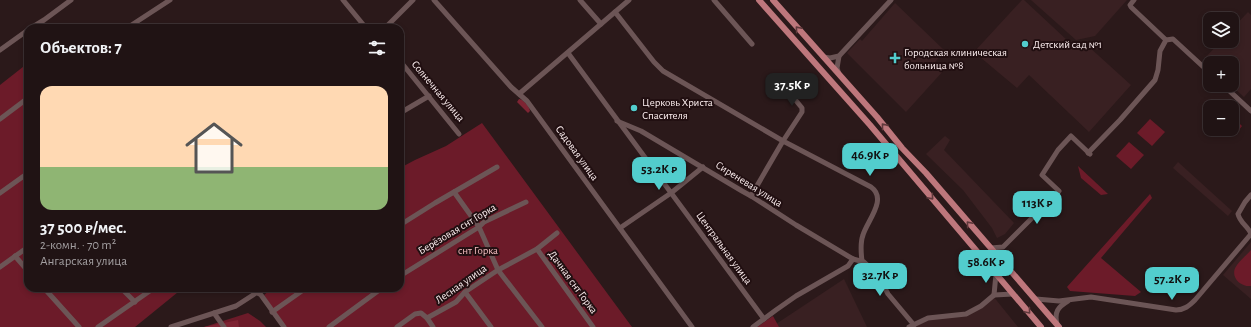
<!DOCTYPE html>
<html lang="ru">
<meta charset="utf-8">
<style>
:root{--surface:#201314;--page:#2d2022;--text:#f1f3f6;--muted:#a29ea0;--line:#3d3234;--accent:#52cdcd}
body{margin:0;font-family:"Alegreya Sans",sans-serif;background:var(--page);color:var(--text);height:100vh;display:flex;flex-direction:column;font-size:15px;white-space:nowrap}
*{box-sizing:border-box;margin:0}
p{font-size:13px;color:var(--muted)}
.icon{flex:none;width:22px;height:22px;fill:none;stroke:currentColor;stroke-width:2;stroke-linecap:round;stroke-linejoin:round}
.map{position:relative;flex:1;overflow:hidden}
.side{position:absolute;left:24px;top:24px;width:380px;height:268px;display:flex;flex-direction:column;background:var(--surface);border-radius:12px;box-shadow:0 2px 6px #0003,0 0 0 1px var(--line)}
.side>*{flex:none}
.controls{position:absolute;left:1203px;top:12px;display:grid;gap:8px}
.controls a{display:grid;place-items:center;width:36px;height:36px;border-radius:8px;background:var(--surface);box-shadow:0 2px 6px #0003,0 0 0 1px var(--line);font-size:20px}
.price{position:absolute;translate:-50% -34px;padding:0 9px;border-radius:8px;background:var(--accent);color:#111;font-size:13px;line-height:26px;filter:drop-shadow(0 1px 2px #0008)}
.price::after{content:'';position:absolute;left:50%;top:24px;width:12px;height:9px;margin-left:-6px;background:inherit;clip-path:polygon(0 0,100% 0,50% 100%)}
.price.active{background:#222;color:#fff}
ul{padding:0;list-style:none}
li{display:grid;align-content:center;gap:8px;height:212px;padding:0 16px}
li span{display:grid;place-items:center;height:124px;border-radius:12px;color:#555}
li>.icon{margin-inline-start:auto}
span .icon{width:72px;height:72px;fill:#fffc;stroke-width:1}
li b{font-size:17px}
h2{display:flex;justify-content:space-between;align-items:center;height:48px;padding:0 16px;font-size:17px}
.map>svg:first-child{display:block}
.built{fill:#392022}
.green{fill:#6c1b29}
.forest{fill:#7e2433}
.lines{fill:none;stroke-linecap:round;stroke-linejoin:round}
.minor{stroke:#6c5556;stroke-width:5}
.major{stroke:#be777c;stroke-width:6}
.oneway{stroke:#60393c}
.poi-dot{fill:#52cdcd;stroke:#210f11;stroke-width:1.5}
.labels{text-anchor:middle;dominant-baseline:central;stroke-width:4;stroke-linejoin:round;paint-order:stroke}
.poi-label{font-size:11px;fill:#fbedee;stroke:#210f11;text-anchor:start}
.street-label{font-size:11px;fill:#fbedee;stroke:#210f11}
.park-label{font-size:11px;fill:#f1bcbf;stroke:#210f11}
</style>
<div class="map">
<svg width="1251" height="327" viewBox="0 0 1251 327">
<rect width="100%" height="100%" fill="#2b191a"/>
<g class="built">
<path d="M1022,0h2l44,41 1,6 19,-1 43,39 -42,47 -60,-57 -12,13 -43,-36z"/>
<path d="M1031,0h96l-32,36 -19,4z"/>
<path d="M895,3l50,48 -10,11 9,8 -38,42 -59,-59 13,-14 2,2z"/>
<path d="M1248,12l3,3v74l-7,8 -13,-12 1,-22h-22v2l-6,-6 17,-18h11v-12z"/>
<path d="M945,136l5,4 -6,10 70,73 -9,11 -8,4 -5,-10 -29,-38 -37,-36z"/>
<path d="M1178,162l54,49 -4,5 -55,-48z"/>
<path d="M1251,242v57l-28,-24z"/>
<path d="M844,279l23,48h-90l-1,-3z"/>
<path d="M993,296l25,31h-109l19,-9 38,-4z"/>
</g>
<g class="green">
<path d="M28,63v225h155l-48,39h-135v-242z"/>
<path d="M1233,117l9,9 -6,8 -6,-5h2z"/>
<path d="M1150,119l15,13 -13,14 -15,-13z"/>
<path d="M482,123l150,204h-348l-20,-32 8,-7h128v-120l15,-8 31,-14z"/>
<path d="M1129,142l15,13 -13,14 -15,-13z"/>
<path d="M1078,166l30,28 -7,1 -20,-17z"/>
<path d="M1150,194l2,4 -51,60 40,34 -6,4 -65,-5 -3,-4z"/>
<path d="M1251,250v36c-12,1 -22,-11 -14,-21 4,-6 10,-10 14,-15z"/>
<path d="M248,313l12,8 6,6h-62z"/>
<path d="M773,316l6,11h-22z"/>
</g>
<g class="forest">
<path d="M519,99c5,1 10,7 11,12l-2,2 -11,-11z"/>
<path d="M238,320l1,7h-35z"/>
</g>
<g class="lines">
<g class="minor">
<path d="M343,0l23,28"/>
<path d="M434,0l77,87 16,14 165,226"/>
<path d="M580,0l21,24"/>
<path d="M714,0l38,44"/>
<path d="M1134,0l-4,5 1,2 35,33"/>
<path d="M615,12l39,50 9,9 120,70 -32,55"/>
<path d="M31,28l13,-8 27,-20"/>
<path d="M127,28l43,-28"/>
<path d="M385,28l28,-28"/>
<path d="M0,50l28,-20"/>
<path d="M568,53l196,266"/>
<path d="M823,57l7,1 9,-2 52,-56"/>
<path d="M400,61l59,73"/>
<path d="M839,74l-2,-6 2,-12"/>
<path d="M776,76l26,32v4l-19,29 88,46c17,12 -4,34 -8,48 -3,8 -2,18 -1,26"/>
<path d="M1223,85l28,26"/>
<path d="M519,94l110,-94"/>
<path d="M400,113l29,-17"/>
<path d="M0,119l28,-21"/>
<path d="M617,121l24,10 101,60 9,5 45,29 57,34 -5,7 -52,30 -20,14 -23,17"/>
<path d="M1088,153l32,-33 35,-40 3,-10 2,-19 6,-11 7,-1 37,34"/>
<path d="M454,192l25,35 19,43 44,57"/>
<path d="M0,193l28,-20"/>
<path d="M400,225l35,-22 62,-36"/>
<path d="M620,228l51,-35 32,-26"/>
<path d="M991,248l12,-1 56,-56 -17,-16 16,-25 13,-14 19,18"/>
<path d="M537,249l56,78"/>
<path d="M15,256l13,15"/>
<path d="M853,259l11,3 9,8 7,9 8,15 26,31"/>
<path d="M0,267l28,-20"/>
<path d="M400,276l79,-49 5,-5 42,-20"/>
<path d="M44,288l35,39"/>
<path d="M121,288l14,14"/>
<path d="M465,292l26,35"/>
<path d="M258,293l3,2 23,32"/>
<path d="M994,295l2,-21"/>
<path d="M994,295l19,-1"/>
<path d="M1036,299l23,2 32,-4 85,13c8,0 13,-4 19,-10l56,-66c-3,-8 -11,-11 -13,-20l7,-12 6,-7"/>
<path d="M272,312l34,-24"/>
<path d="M214,313l10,14"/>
<path d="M427,318l6,9"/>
<path d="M1057,324c-3,-12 1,-17 11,-23"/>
<path d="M98,327l56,-39"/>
<path d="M171,327l65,-21 20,-13h2"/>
<path d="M329,327l53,-39"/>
<path d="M397,327l18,-13 6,-1 6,5 29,-16 9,-10 33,-22 39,-21 20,-16"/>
<path d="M909,327l19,-9 38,-4 15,-8 13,-11"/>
</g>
<g class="major">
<path d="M759,0l111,125 171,202"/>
<path d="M773,0l104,117 25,31 24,25 133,154"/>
</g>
</g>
<defs><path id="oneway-chevron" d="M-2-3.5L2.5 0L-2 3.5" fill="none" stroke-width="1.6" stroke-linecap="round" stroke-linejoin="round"/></defs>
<g class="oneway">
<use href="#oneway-chevron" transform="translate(798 29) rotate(-131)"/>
<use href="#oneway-chevron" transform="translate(884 126) rotate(-129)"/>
<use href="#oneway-chevron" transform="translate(931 197) rotate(49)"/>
<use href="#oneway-chevron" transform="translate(969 224) rotate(-131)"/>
<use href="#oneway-chevron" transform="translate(1028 311) rotate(50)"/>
</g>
<g class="poi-dot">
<circle cx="1025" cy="44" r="4"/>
<path d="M893 52h4v4h4v4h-4v4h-4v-4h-4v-4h4z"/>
<circle cx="634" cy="108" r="4"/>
</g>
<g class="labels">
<g class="poi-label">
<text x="1033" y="44">Детский сад №1</text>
<text x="904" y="52">Городская клиническая<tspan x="904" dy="13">больница №8</tspan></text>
<text x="642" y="102">Церковь Христа<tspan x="642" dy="13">Спасителя</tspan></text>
</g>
<g class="street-label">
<text transform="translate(438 91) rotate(50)">Солнечная улица</text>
<text transform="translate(577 153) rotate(54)">Садовая улица</text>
<text transform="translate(749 184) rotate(32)">Сиреневая улица</text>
<text transform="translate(457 229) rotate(-31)">Берёзовая снт Горка</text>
<text transform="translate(724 248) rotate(54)">Центральная улица</text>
<text transform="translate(573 282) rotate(54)">Дачная снт Горка</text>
<text transform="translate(461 284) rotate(-35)">Лесная улица</text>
</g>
<g class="park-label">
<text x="478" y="250">снт Горка</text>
</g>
</g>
</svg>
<div class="controls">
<a><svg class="icon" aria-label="layers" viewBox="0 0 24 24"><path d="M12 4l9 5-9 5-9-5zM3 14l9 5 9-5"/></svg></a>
<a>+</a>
<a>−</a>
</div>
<b class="price active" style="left:792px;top:107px">37.5K ₽</b>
<b class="price" style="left:870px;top:177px">46.9K ₽</b>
<b class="price" style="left:659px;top:191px">53.2K ₽</b>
<b class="price" style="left:1037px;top:225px">113K ₽</b>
<b class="price" style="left:986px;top:284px">58.6K ₽</b>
<b class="price" style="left:880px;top:297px">32.7K ₽</b>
<b class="price" style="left:1172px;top:301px">57.2K ₽</b>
<section class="side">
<h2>Объектов: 7<svg class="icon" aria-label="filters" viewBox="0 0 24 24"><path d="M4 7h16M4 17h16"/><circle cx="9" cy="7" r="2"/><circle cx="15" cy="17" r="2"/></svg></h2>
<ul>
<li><span style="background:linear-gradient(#ffd9b3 65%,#8fb573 0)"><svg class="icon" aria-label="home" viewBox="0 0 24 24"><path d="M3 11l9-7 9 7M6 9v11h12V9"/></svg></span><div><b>37 500 ₽/мес.</b><p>2-комн. · 70 m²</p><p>Ангарская улица</p></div></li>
</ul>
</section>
</div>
